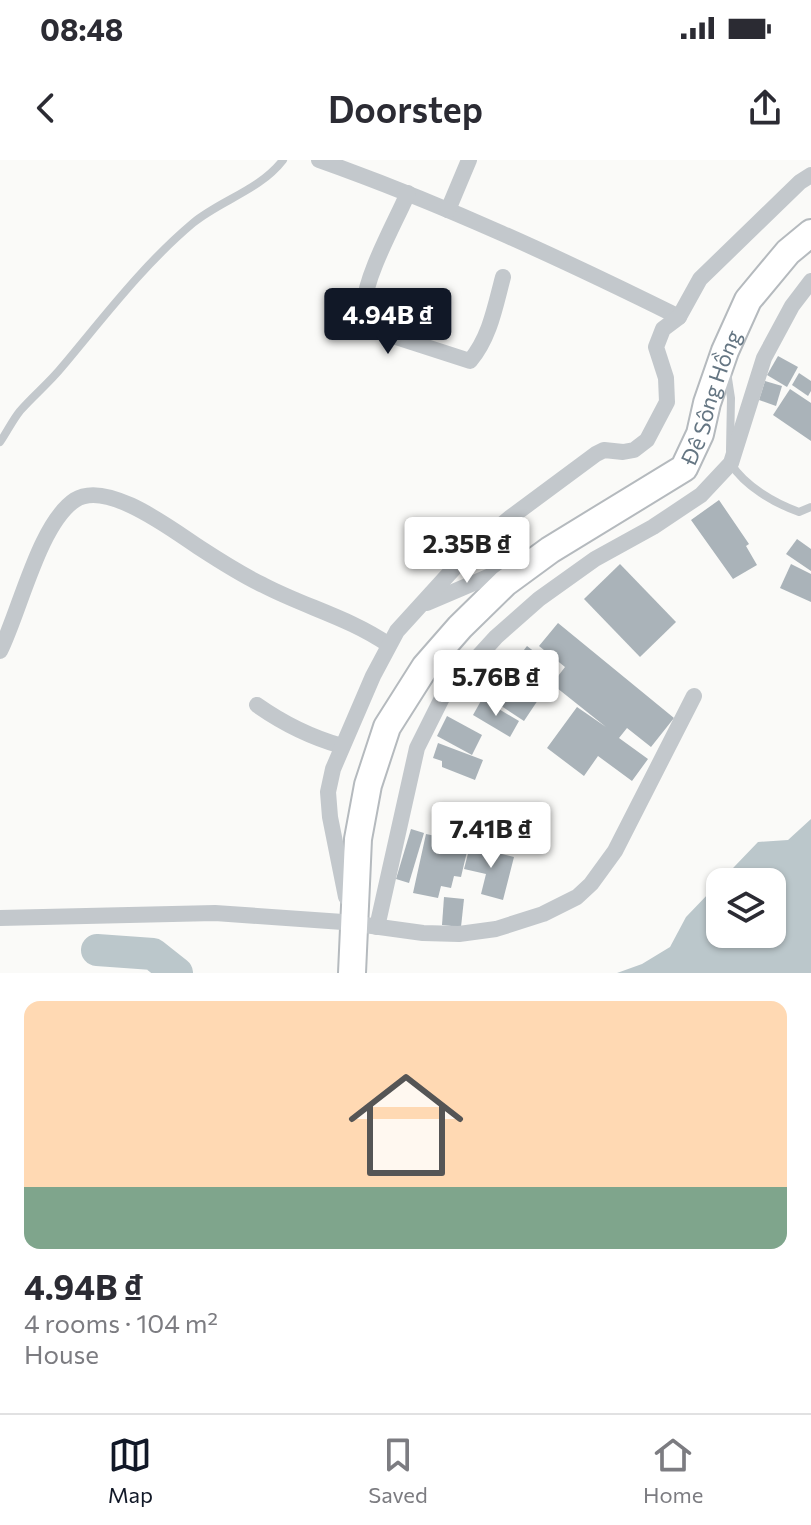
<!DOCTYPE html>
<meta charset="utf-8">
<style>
:root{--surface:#fff;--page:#f2f2f3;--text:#2b2b33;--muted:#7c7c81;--line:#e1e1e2;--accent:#111827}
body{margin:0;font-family:Commissioner,sans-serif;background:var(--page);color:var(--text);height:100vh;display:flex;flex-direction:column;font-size:30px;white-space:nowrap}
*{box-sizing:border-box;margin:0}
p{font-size:26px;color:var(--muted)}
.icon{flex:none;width:44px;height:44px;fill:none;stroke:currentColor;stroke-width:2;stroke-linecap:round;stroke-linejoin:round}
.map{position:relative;height:813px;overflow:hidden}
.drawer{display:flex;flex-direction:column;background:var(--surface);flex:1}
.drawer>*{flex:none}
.controls{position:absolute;left:706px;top:708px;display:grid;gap:16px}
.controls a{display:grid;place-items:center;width:80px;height:80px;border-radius:16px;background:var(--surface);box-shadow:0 2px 6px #0004;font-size:40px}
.price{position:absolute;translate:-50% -68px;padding:0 18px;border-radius:8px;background:#fff;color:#222;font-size:26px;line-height:52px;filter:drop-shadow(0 2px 4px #0008)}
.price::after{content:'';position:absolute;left:50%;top:48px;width:24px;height:18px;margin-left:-12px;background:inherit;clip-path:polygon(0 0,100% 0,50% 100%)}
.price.on{background:var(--accent);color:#fff}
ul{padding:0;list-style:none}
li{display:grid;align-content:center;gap:16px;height:424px;padding:0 24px}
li+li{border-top:2px solid var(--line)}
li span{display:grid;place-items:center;height:248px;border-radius:16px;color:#555}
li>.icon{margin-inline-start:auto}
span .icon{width:144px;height:144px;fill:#fffc;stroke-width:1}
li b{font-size:34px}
.status{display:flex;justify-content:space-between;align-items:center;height:56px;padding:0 40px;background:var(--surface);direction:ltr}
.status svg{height:22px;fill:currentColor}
header{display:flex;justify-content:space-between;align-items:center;height:104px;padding:0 24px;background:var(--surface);font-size:36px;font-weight:600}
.menu{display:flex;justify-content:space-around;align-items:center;height:112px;border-top:2px solid var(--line);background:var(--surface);font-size:22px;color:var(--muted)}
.menu a{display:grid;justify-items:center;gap:4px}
.menu .on{color:var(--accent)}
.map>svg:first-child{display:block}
.water{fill:#bbc7cb;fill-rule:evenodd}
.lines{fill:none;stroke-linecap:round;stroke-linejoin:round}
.river{stroke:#bbc7cb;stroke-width:32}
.building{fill:#aab3b9}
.primary-casing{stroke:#b5babe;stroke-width:30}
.service{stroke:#c3c8cc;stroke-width:8}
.minor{stroke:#c3c8cc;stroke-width:16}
.primary{stroke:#fff;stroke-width:26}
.labels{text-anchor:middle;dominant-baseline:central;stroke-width:8;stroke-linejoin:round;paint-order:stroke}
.street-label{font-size:22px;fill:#657683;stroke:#fff}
</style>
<div class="status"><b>08:48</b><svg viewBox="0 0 49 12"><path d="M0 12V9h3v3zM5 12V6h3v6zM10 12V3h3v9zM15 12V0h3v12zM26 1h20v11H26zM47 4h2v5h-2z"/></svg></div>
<header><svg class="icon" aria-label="back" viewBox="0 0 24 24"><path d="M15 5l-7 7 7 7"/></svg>Doorstep<svg class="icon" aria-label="share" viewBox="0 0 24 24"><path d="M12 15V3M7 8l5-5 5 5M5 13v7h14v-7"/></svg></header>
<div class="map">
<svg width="811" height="813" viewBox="0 0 811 813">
<rect width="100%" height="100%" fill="#fafaf8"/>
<path class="water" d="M811,659v154h-194l25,-9 28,-17 16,-30 72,-75 30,-2zM720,722h52v52h-52z"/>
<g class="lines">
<path class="river" d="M97,790l56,4 24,19"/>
</g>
<g class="building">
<path d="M778,196l20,11 -11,20 -20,-12z"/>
<path d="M799,213l12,8v10l-3,5 -16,-11z"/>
<path d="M765,221l17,5 -6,20 -17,-6z"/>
<path d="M790,229l21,14v38l-38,-26z"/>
<path d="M719,340l30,44 -3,2 11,19 -24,14 -42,-59z"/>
<path d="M797,379l14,10v22l-25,-17z"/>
<path d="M620,404l56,58 -36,35 -56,-58z"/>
<path d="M791,404l20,10v28l-31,-14z"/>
<path d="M558,463l116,95 -23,29 -24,-19 -8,10 29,21 -16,22 -34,-25 -14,20 -37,-28 30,-41 29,20 -54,-43 13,-17 -26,-21z"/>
<path d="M527,486l31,24 -34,51 -41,-27 12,-19 6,5z"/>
<path d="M482,539l37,22 -9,16 -37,-22z"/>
<path d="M447,556l35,19 -10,20 -35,-19z"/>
<path d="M438,583l45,17 -8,20 -33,-13v-6l-9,-3z"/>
<path d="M411,669l13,4 -15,50 -13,-4z"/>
<path d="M426,674l43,9 -8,34 -7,-1 -3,12 -10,-2 -3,12 -25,-5z"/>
<path d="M470,686l44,11 -11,43 -22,-6 5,-20 -22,-5z"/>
<path d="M444,737l20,2 -3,28 -19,-2z"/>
</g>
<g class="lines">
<defs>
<g id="primary">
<path id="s1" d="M352,813l6,-134 10,-54 19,-58 38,-60 35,-40 45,-44 45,-33 134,-82 16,-34 7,-31 18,-52 23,-51 40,-48 23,-19"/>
</g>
</defs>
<use href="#primary" class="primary-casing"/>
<g class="service">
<path d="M727,212l4,26 -1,52"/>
<path d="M0,282c7,-10 12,-21 20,-31 13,-15 29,-28 42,-44 42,-50 81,-102 131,-144 28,-23 67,-33 90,-63"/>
<path d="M731,304c14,22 43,39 68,48l12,-5"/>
</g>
<g class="minor">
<path d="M319,0c124,44 243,99 360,157"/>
<path d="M408,33c-13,30 -42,81 -44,112 0,9 3,16 7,24l99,32c20,-24 25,-54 33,-84"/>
<path d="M448,50l21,-50"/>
<path d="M427,443l89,-38"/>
<path d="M0,491c20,-40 39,-127 75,-151 32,-21 99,31 125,48 20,13 42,27 63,37 42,22 87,33 126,60"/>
<path d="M257,545c27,19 53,32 85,41"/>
<path d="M346,737l-16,-80 -2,-25 5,-23 40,-93 24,-45 71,-78 43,-36 85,-63 8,-4 19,2 11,-2 13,-10 20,-38 -1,-24 -10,-31 7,-18 16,-12 21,-38 100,-97 11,-7"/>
<path d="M0,758l215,-5 128,9 80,11 36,1 37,-5 47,-15 34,-17 14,-13 24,-33 79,-155"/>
<path d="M377,767l40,-179 27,-54 52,-57 43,-38 56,-40 58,-32 48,-32 30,-32 33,-105 28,-52 19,-25"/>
</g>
<use href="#primary" class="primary"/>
</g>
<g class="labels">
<g class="street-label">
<text stroke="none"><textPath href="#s1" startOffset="726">Đê Sông Hồng</textPath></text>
</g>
</g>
</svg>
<div class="controls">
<a><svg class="icon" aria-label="layers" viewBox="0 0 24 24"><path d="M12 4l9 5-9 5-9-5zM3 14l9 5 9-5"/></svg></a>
</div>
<b class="price on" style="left:388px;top:196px">4.94B ₫</b>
<b class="price" style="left:467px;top:425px">2.35B ₫</b>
<b class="price" style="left:496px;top:558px">5.76B ₫</b>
<b class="price" style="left:491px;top:710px">7.41B ₫</b>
</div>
<section class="drawer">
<ul>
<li><span style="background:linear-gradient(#ffd9b3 75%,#7fa58c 0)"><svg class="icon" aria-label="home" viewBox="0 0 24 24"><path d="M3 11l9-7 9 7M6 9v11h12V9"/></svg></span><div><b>4.94B ₫</b><p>4 rooms · 104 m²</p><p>House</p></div></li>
</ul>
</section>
<nav class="menu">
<a class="on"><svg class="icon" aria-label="map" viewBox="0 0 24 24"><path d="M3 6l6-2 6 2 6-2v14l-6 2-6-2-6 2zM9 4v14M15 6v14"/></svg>Map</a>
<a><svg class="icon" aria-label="saved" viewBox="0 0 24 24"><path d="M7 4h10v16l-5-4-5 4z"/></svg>Saved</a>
<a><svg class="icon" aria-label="home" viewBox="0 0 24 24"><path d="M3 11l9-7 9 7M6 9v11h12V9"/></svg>Home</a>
</nav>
